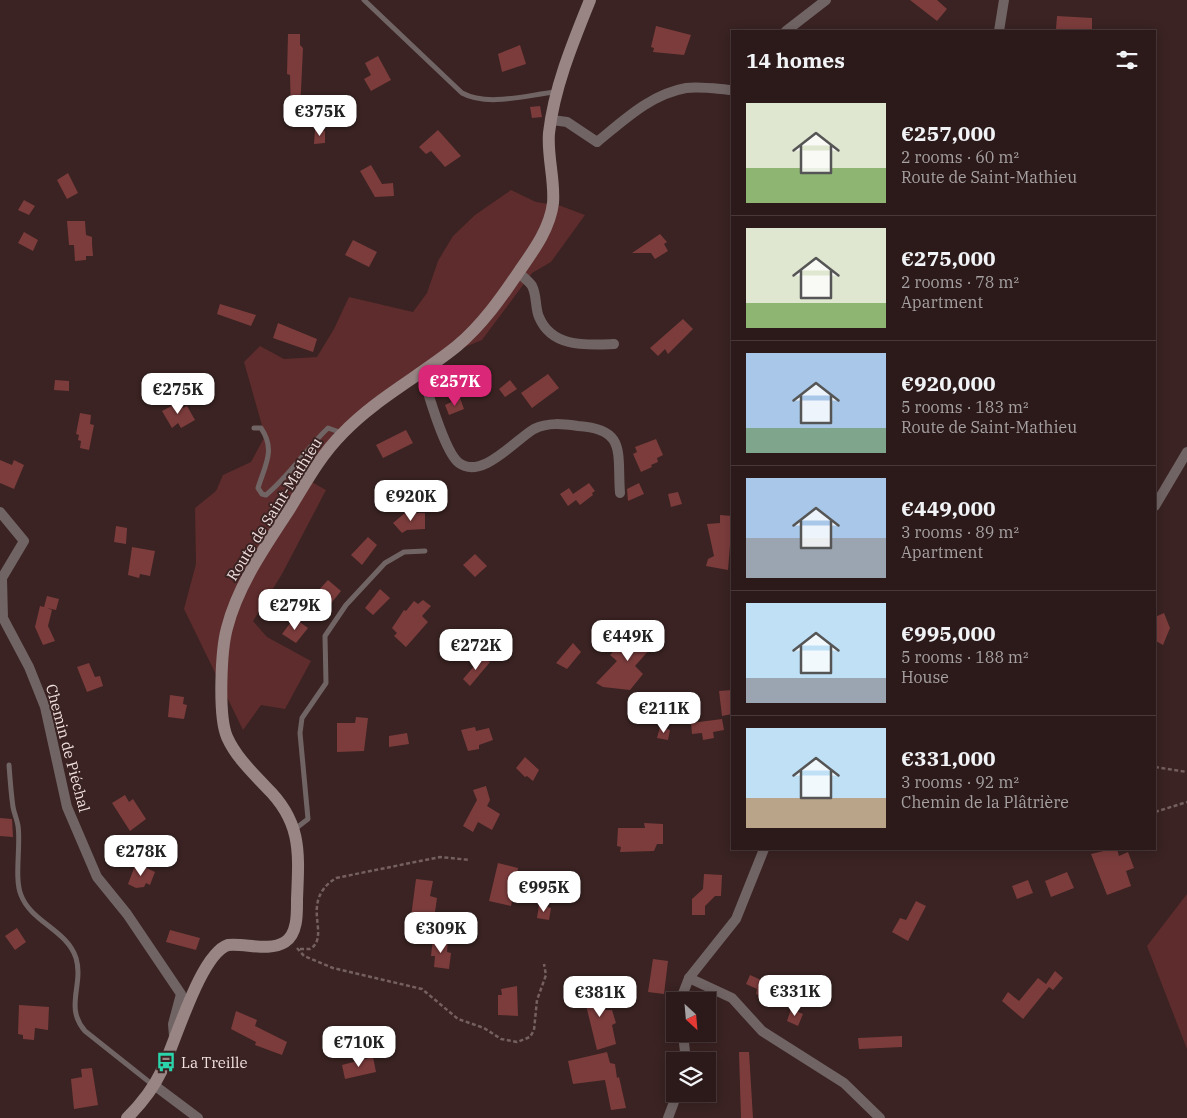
<!DOCTYPE html>
<meta charset="utf-8">
<style>
:root{--surface:#2c1a1a;--page:#342323;--text:#f1f3f6;--muted:#a6a1a2;--line:#483839;--accent:#db2777}
body{margin:0;font-family:"IBM Plex Serif",serif;background:var(--page);color:var(--text);height:100vh;display:flex;flex-direction:column;font-size:19px;white-space:nowrap}
*{box-sizing:border-box;margin:0}
p{font-size:16px;color:var(--muted)}
.icon{flex:none;width:28px;height:28px;fill:none;stroke:currentColor;stroke-width:2;stroke-linecap:round;stroke-linejoin:round}
.map{position:relative;flex:1;overflow:hidden}
.sheet{position:absolute;left:731px;top:30px;width:425px;height:820px;display:flex;flex-direction:column;background:var(--surface);border-radius:0px;box-shadow:0 2px 12px #0003,0 0 0 1px var(--line)}
.sheet>*{flex:none}
.needle{width:32px;rotate:154deg}
.tools{position:absolute;left:666px;top:992px;display:grid;gap:10px}
.tools a{display:grid;place-items:center;width:50px;height:50px;border-radius:0px;background:var(--surface);box-shadow:0 2px 12px #0003,0 0 0 1px var(--line);font-size:25px}
.price{position:absolute;translate:-50% -42px;padding:0 11px;border-radius:10px;background:#fff;color:#222;font-size:16px;line-height:32px;filter:drop-shadow(0 1px 2px #0008)}
.price::after{content:'';position:absolute;left:50%;top:30px;width:15px;height:11px;margin-left:-8px;background:inherit;clip-path:polygon(0 0,100% 0,50% 100%)}
.price.selected{background:var(--accent);color:#fff}
ul{padding:0;list-style:none}
li{display:flex;align-items:center;gap:15px;height:125px;padding:0 15px}
li+li{border-top:1px solid var(--line)}
li span{display:grid;place-items:center;flex:none;width:140px;height:100px;border-radius:0px;color:#555}
li>.icon{margin-inline-start:auto}
span .icon{width:60px;height:60px;fill:#fffc;stroke-width:1}
li b{font-size:21px}
h2{display:flex;justify-content:space-between;align-items:center;height:60px;padding:0 15px;font-size:21px}
.map>svg:first-child{display:block}
.green{fill:#5e2c2c}
.building{fill:#7c3c3c}
.lines{fill:none;stroke-linecap:round;stroke-linejoin:round}
.path{stroke:#75605f;stroke-width:2.5;stroke-dasharray:4 2.5;stroke-linecap:butt}
.lane{stroke:#716464;stroke-width:5}
.street{stroke:#716464;stroke-width:10}
.secondary{stroke:#988584;stroke-width:12}
.labels{text-anchor:middle;dominant-baseline:central;stroke-width:4;stroke-linejoin:round;paint-order:stroke}
.street-label{font-size:15px;fill:#f0e0df;stroke:#3a2322}
.poi-label{font-size:15px;fill:#f0e0df;stroke:#3a2322;text-anchor:start}
</style>
<div class="map">
<svg width="1187" height="1118" viewBox="0 0 1187 1118">
<rect width="100%" height="100%" fill="#3a2322"/>
<g class="green">
<path d="M511,190l25,12 25,4 24,9 -34,47 -19,11 -50,67 -59,24 -94,78 -28,34 25,14 -44,84 -29,47 14,16 44,24 -26,48 -24,-4 -18,25 -59,-121 12,-45 -1,-56 21,-17 7,-16 28,-13 14,-26 -21,-74 16,-16 24,13 33,-2 17,-28 15,-32 64,15 14,-19 11,-32 15,-25 22,-21z"/>
<path d="M1187,894v155l-40,-103z"/>
</g>
<g class="building">
<path d="M910,0h27l10,9 -10,12z"/>
<path d="M1057,16l35,2v13h-29l-7,-2z"/>
<path d="M656,26l35,9 -7,20 -31,-3 1,-4 -3,-1z"/>
<path d="M288,34h12v11l3,3 -3,64h-9l-1,-37 -3,-1z"/>
<path d="M520,45l6,19 -24,8 -4,-18z"/>
<path d="M378,56l13,24 -20,11 -7,-12 7,-4 -6,-12z"/>
<path d="M540,106l2,11 -10,1 -2,-11z"/>
<path d="M315,130l10,1v12l-11,1z"/>
<path d="M438,130l23,26 -16,11 -14,-16 -5,3 -7,-7z"/>
<path d="M371,165l11,19 11,-1 1,13 -19,1 -15,-26z"/>
<path d="M68,173l10,20 -11,6 -10,-19z"/>
<path d="M24,200l11,6 -6,9 -11,-5z"/>
<path d="M67,221h18l1,14 6,2v7l1,12h-7v4l-11,1 -1,-16h-5z"/>
<path d="M24,232l14,8 -5,11 -15,-8z"/>
<path d="M660,234l7,8 -3,2 4,7 -13,8 -4,-6h-19z"/>
<path d="M353,240l24,12 -8,15 -24,-12z"/>
<path d="M220,304l36,11 -5,11 -34,-12z"/>
<path d="M683,319l10,10 -25,25 -3,-5 -7,7 -8,-8z"/>
<path d="M278,323l39,16 -4,13 -40,-14z"/>
<path d="M548,374l11,14 -27,20 -11,-15z"/>
<path d="M55,380l14,1v10l-15,-1z"/>
<path d="M510,380l7,9 -12,8 -6,-8z"/>
<path d="M460,398l4,11 -15,6 -4,-10z"/>
<path d="M179,402l4,6 4,-2 8,14 -14,8 -3,-5 -6,5 -10,-17z"/>
<path d="M80,413l11,2 -1,9 4,1 -5,25 -9,-2 1,-7 -3,-1 1,-5 -3,-1z"/>
<path d="M406,430l7,13 -30,15 -7,-13z"/>
<path d="M656,439l7,16 -6,3 1,4 -7,3 1,2 -11,5 -8,-18 4,-2 -2,-5z"/>
<path d="M0,460l12,5 2,-5 10,5 -10,24 -14,-6z"/>
<path d="M589,483l6,8 -3,2 1,2 -13,10 -4,-5 -8,6 -8,-12 9,-6 4,6z"/>
<path d="M639,483l5,11 -16,7 -1,-12z"/>
<path d="M678,492l4,12 -11,3 -3,-13z"/>
<path d="M405,513h20v16l-18,1 -5,3 -9,-10z"/>
<path d="M720,515l12,1v30l-2,-1 -2,25 -22,-4 2,-7 6,-3 -7,-32 13,-1z"/>
<path d="M116,526l11,2 -1,16 -12,-2z"/>
<path d="M368,537l9,8 -15,20 -11,-10z"/>
<path d="M132,547l23,4 -5,25 -10,-2 -1,4 -11,-3z"/>
<path d="M475,554l12,12 -12,11 -12,-12z"/>
<path d="M328,580l13,11 -17,21 -11,-9 6,-7 -3,-3z"/>
<path d="M380,589l10,9 -17,17 -8,-7z"/>
<path d="M47,596l12,3 -3,11 -9,-2 5,2 -4,16 7,15 -12,4 -8,-18 5,-21 4,1z"/>
<path d="M423,600l8,6 -9,10 6,6 -22,25 -12,-11 3,-3 -5,-5 12,-18 2,1 8,-10 4,3z"/>
<path d="M1164,613l6,15 -7,17 -7,-4 -1,-3v-21z"/>
<path d="M294,618l14,10 -12,15 -14,-9z"/>
<path d="M644,628l14,12 -23,26 8,8 -13,16 -27,-3 -7,-4 21,-22 -7,-6 19,-21 6,4z"/>
<path d="M573,643l8,9 -14,17 -11,-6z"/>
<path d="M483,656l7,6 -20,24 -7,-7z"/>
<path d="M89,663l6,14 5,-1 3,10 -16,6 -10,-25z"/>
<path d="M732,690v24l-10,2 -3,-25z"/>
<path d="M170,695l14,2 -1,7 4,1 -3,14 -16,-2z"/>
<path d="M356,717l12,1 -4,33 -27,1v-29h18z"/>
<path d="M722,719l2,11 -11,2 1,6 -11,2 -1,-7 -10,1 -1,-11z"/>
<path d="M475,727l1,4 13,-3 4,12 -14,5v4l-11,2 -7,-21z"/>
<path d="M660,727l10,3 -2,10 -11,-2z"/>
<path d="M407,733l2,11 -20,3v-11z"/>
<path d="M525,757l14,13 -6,11 -6,-5 -2,1 -9,-9z"/>
<path d="M486,786l4,14 -3,6 13,8 -8,16 -14,-8 -5,10 -10,-6 14,-26 -4,-10z"/>
<path d="M125,795l4,7 4,-3 13,20 -16,12 -18,-28z"/>
<path d="M0,818l12,1 1,18 -13,-1z"/>
<path d="M644,823l19,1v20h-6l-3,7 -34,1 1,-5 -4,-1 1,-18h27z"/>
<path d="M1112,849h5l2,7 9,-4 6,16 -8,3 5,15 -24,9 -16,-41z"/>
<path d="M136,863l19,9 -5,13 -4,-2 -2,4 -8,1 -8,-4z"/>
<path d="M498,863l20,5 -7,38 -22,-5z"/>
<path d="M1067,872l7,16 -23,9 -6,-16z"/>
<path d="M704,874l18,1 -1,21h-6l-10,10v9h-13v-16l11,-10z"/>
<path d="M416,879l17,2 -3,15 7,2 -3,21 -23,-2z"/>
<path d="M1028,880l5,13 -16,6 -5,-13z"/>
<path d="M916,901l10,5 -18,35 -16,-9 8,-14 6,2z"/>
<path d="M539,905l12,3 -2,12 -12,-2z"/>
<path d="M17,928l9,14 -11,8 -10,-14z"/>
<path d="M170,930l30,8 -4,12 -30,-8z"/>
<path d="M433,938l15,2 -1,12 4,1 -2,16 -15,-2 1,-11h-4z"/>
<path d="M653,959l15,2 -4,33 -16,-2z"/>
<path d="M1055,971l8,7 -10,12 -4,-3 -26,32 -21,-18 6,-9 11,9 19,-23 8,6z"/>
<path d="M750,975l33,15 -3,8 -13,-5 -1,5 -10,-4 1,-5 -11,-5z"/>
<path d="M591,980l10,1 -3,14 5,15h9l4,13 -4,2 4,19 -19,6 -13,-53 3,1z"/>
<path d="M517,986l1,30 -20,-1v-20h4l-1,-6z"/>
<path d="M19,1005l30,2 -1,23 -13,-2 -1,12 -11,-1v-4l-5,-1z"/>
<path d="M791,1009l12,5 -5,12 -11,-5z"/>
<path d="M236,1011l21,9 -2,6 32,16 -5,13 -27,-10 1,-3 -25,-13z"/>
<path d="M902,1036v11l-43,2 -1,-11z"/>
<path d="M607,1052l3,11 5,1 2,14 2,-1 7,31 -15,2 -6,-30 -32,4 -5,-23z"/>
<path d="M739,1052h10l4,66h-12z"/>
<path d="M373,1057l3,15 -31,7 -3,-14z"/>
<path d="M92,1068l6,37 -24,4 -3,-30 11,-2 -1,-8z"/>
</g>
<g class="lines">
<g class="path">
<path d="M1155,767l32,5"/>
<path d="M1155,812l32,-10"/>
<path d="M297,948l7,8 29,12 89,21 36,30 26,9 17,11 16,3 13,-5 4,-7 3,-30 9,-25 -2,-11"/>
<path d="M300,949h10c22,-13 -12,-47 26,-71l104,-21 30,3"/>
</g>
<g class="lane">
<path d="M364,0l98,93c26,14 65,2 93,-1"/>
<path d="M254,428h7c15,22 4,37 -3,60l4,6 4,1c24,-20 40,-46 62,-67l14,5"/>
<path d="M9,765c1,14 2,28 4,42 1,6 4,12 5,19 3,18 -4,53 3,69 10,27 46,35 55,63 8,27 -12,49 9,73l68,54"/>
<path d="M295,829l13,-10 -8,-86 2,-15 24,-35 -1,-47 21,-31 39,-42 19,-11 21,-1"/>
</g>
<g class="street">
<path d="M786,31l40,-31"/>
<path d="M999,31l5,-31"/>
<path d="M552,120l15,2 30,20c27,-22 54,-48 89,-54 14,-2 32,1 46,2"/>
<path d="M519,273c4,4 11,9 13,13 5,9 3,22 7,31 13,31 47,28 75,27"/>
<path d="M422,372c5,18 23,81 37,91 23,17 56,-23 75,-34 14,-7 29,-5 44,-3 49,3 39,27 42,67"/>
<path d="M1155,506l32,-54"/>
<path d="M0,512l24,29 -22,37 1,40 26,49 16,40 22,100 30,70 30,37 54,80 -8,30 1,12"/>
<path d="M689,978l43,20 30,33 82,52 36,35"/>
<path d="M680,1001l9,-23 47,-59 28,-70"/>
<path d="M683,1034l3,27"/>
<path d="M154,1085l44,33"/>
<path d="M668,1118l9,-24"/>
</g>
<path class="secondary" d="M127,1118c14,-14 26,-29 34,-46 14,-28 39,-118 67,-127 17,-2 41,7 57,-3 13,-8 12,-30 12,-43 2,-47 5,-77 -31,-112 -15,-16 -30,-30 -39,-50 -9,-21 -6,-87 0,-109 11,-43 38,-81 62,-118 16,-26 31,-54 53,-76 33,-35 78,-58 115,-88 25,-21 45,-49 63,-76 14,-20 30,-42 33,-67 2,-23 -6,-47 -4,-70 5,-45 24,-91 41,-133"/>
</g>
<defs>
<symbol id="bus-bare" viewBox="-9 -9 18 18"><path d="M-5-6H5V4H4V6H2V4H-2V6H-4V4H-5ZM-3.5-4V0h7V-4ZM-3.5 1.2v1.5H-2V1.2ZM2 1.2v1.5H3.5V1.2Z" fill="#2bd5ac" stroke="#3a2322" stroke-width="2.5" paint-order="stroke"/></symbol>
</defs>
<g fill-rule="evenodd">
<use href="#bus-bare" x="152" y="1048" width="28" height="28"/>
</g>
<g class="labels">
<g class="street-label">
<text transform="translate(274 509) rotate(-58)">Route de Saint-Mathieu</text>
<text transform="translate(68 748) rotate(75)">Chemin de Piéchal</text>
</g>
<g class="poi-label">
<text x="181" y="1062">La Treille</text>
</g>
</g>
</svg>
<div class="tools">
<a><svg class="needle" viewBox="-14 -14 28 28"><path d="M0-13l5 13h-10z" fill="#e53935"/><path d="M0 13l5-13h-10z" fill="#a6a1a2"/></svg></a>
<a><svg class="icon" aria-label="layers" viewBox="0 0 24 24"><path d="M12 4l9 5-9 5-9-5zM3 14l9 5 9-5"/></svg></a>
</div>
<b class="price" style="left:320px;top:137px">€375K</b>
<b class="price selected" style="left:455px;top:407px">€257K</b>
<b class="price" style="left:178px;top:415px">€275K</b>
<b class="price" style="left:411px;top:522px">€920K</b>
<b class="price" style="left:295px;top:631px">€279K</b>
<b class="price" style="left:628px;top:662px">€449K</b>
<b class="price" style="left:476px;top:671px">€272K</b>
<b class="price" style="left:664px;top:734px">€211K</b>
<b class="price" style="left:141px;top:877px">€278K</b>
<b class="price" style="left:544px;top:913px">€995K</b>
<b class="price" style="left:441px;top:954px">€309K</b>
<b class="price" style="left:795px;top:1017px">€331K</b>
<b class="price" style="left:600px;top:1018px">€381K</b>
<b class="price" style="left:359px;top:1068px">€710K</b>
<section class="sheet">
<h2>14 homes<svg class="icon" aria-label="filters" viewBox="0 0 24 24"><path d="M4 7h16M4 17h16"/><circle cx="9" cy="7" r="2"/><circle cx="15" cy="17" r="2"/></svg></h2>
<ul>
<li><span style="background:linear-gradient(#dfe7d0 65%,#8fb573 0)"><svg class="icon" aria-label="home" viewBox="0 0 24 24"><path d="M3 11l9-7 9 7M6 9v11h12V9"/></svg></span><div><b>€257,000</b><p>2 rooms · 60 m²</p><p>Route de Saint-Mathieu</p></div></li>
<li><span style="background:linear-gradient(#dfe7d0 75%,#8fb573 0)"><svg class="icon" aria-label="home" viewBox="0 0 24 24"><path d="M3 11l9-7 9 7M6 9v11h12V9"/></svg></span><div><b>€275,000</b><p>2 rooms · 78 m²</p><p>Apartment</p></div></li>
<li><span style="background:linear-gradient(#a9c7e8 75%,#7fa58c 0)"><svg class="icon" aria-label="home" viewBox="0 0 24 24"><path d="M3 11l9-7 9 7M6 9v11h12V9"/></svg></span><div><b>€920,000</b><p>5 rooms · 183 m²</p><p>Route de Saint-Mathieu</p></div></li>
<li><span style="background:linear-gradient(#a9c7e8 60%,#9aa5b1 0)"><svg class="icon" aria-label="home" viewBox="0 0 24 24"><path d="M3 11l9-7 9 7M6 9v11h12V9"/></svg></span><div><b>€449,000</b><p>3 rooms · 89 m²</p><p>Apartment</p></div></li>
<li><span style="background:linear-gradient(#bfe0f5 75%,#9aa5b1 0)"><svg class="icon" aria-label="home" viewBox="0 0 24 24"><path d="M3 11l9-7 9 7M6 9v11h12V9"/></svg></span><div><b>€995,000</b><p>5 rooms · 188 m²</p><p>House</p></div></li>
<li><span style="background:linear-gradient(#bfe0f5 70%,#b9a48a 0)"><svg class="icon" aria-label="home" viewBox="0 0 24 24"><path d="M3 11l9-7 9 7M6 9v11h12V9"/></svg></span><div><b>€331,000</b><p>3 rooms · 92 m²</p><p>Chemin de la Plâtrière</p></div></li>
</ul>
</section>
</div>
